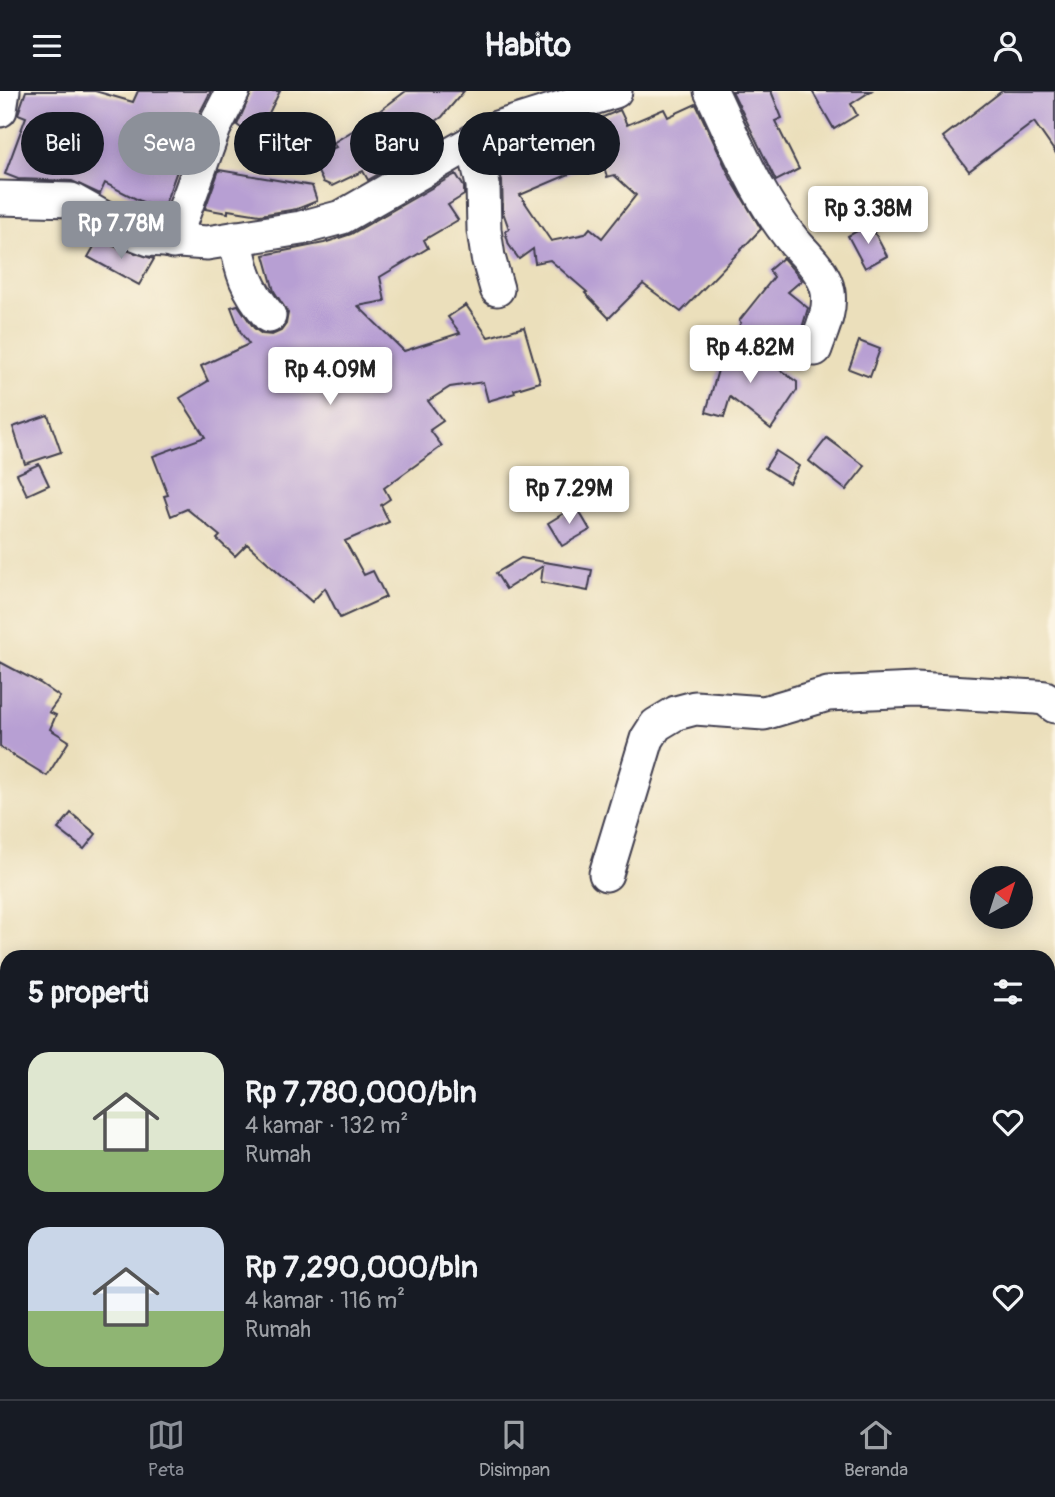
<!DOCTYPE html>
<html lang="id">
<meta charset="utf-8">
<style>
:root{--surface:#171b24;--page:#20242c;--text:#f1f3f6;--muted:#9ea1a6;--line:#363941;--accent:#8c9099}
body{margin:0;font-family:Pangolin,sans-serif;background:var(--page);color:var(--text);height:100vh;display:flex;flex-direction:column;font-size:26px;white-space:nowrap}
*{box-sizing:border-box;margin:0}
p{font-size:23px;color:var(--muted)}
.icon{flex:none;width:38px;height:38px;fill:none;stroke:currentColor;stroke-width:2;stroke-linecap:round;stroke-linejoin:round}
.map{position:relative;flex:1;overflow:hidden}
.details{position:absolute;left:0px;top:859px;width:1055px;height:450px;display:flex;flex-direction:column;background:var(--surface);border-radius:21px 21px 0 0;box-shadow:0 4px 18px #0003}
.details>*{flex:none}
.banner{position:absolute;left:21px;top:21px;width:700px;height:63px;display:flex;gap:14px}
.needle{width:46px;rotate:39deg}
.controls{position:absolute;left:970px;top:775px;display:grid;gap:14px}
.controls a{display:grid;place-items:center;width:63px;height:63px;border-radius:50%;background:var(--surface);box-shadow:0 4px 18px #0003;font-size:35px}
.price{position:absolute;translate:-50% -60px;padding:0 16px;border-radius:7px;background:#fff;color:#222;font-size:23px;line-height:46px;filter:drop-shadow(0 2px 4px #0008)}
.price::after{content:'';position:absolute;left:50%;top:42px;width:21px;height:16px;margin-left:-10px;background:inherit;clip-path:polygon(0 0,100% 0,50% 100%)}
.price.selected{background:var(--accent);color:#fff}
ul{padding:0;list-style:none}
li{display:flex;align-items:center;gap:21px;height:175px;padding:0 28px}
li span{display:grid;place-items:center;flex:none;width:196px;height:140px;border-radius:21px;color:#555}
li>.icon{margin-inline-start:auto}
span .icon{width:84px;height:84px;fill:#fffc;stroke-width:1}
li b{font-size:30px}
h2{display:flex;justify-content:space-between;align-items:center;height:84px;padding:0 28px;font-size:30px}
.chip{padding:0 24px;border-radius:32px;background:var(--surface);box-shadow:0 4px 18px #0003;font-size:24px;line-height:63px}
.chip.selected{background:var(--accent);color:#fff}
header{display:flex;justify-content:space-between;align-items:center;height:91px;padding:0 28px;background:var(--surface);font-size:32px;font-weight:700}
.menu{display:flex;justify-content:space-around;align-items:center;height:98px;border-top:2px solid var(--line);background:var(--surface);font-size:19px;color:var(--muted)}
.menu a{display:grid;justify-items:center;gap:4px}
.menu .selected{color:var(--accent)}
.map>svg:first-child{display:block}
.building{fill:#b79fd3;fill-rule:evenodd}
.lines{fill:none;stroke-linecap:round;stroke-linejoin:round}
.minor-casing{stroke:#403e4e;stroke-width:37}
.minor{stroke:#fff;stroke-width:33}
</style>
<header><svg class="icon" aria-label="menu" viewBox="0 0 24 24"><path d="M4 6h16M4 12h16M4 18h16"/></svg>Habito<svg class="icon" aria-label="person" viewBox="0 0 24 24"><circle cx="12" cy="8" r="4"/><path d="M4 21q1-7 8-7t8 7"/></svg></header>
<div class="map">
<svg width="1055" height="1308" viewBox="0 0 1055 1308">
<rect width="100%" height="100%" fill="#fcf5e5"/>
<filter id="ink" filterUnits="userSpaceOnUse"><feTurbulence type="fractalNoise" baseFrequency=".0143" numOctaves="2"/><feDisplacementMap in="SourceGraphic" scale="14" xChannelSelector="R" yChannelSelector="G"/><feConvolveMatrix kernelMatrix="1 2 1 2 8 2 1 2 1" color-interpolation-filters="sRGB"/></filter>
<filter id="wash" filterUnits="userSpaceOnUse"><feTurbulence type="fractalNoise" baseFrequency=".00686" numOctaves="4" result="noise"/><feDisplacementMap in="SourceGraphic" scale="28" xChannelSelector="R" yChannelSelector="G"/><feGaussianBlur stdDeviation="1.57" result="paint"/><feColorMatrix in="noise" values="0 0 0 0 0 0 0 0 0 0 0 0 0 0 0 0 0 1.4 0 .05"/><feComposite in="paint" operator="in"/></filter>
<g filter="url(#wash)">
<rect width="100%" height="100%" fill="#ebdfbb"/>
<g id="blocks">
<g class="building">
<path d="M26,0h69l38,11 5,-11h73l-17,33 -32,88 -57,-29 -5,11 -28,-13 -54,-2 -13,-5 21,-57 -8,-3z"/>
<path d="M252,0h28l-11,22 7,6 -18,22 -21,-16z"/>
<path d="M406,0h58l-22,26 -27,18 9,13 -56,32 -5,-9 -31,15 -9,-4 -12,-24 25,-11 -3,-4 24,-15z"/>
<path d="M732,0h39l11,27 -7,3 24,48 -23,12z"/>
<path d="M812,0h59l-20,13 6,11 -23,14z"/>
<path d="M1002,0h53v61l-21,-30 -65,49 -26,-34z"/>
<path d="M696,13l35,75 30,50 -80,83 -38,-28 -34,34 -24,-25 2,-1 -37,-32 -15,3 -2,-14 -14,10 -10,-14 -4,-14 4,-2 -6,-17 -1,-31 -7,-30 9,-5 79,-25 1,4 36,-15 7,15 37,-16 4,8zM602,69l5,17 7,-2 22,20 -34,43 -12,-10 -5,6 -34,7 -31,-46z"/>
<path d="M219,79l93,16 5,15 -20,8 -37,6 -32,-5v3l-23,-4z"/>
<path d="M456,83l8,13v8l-16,10 10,15 -34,20 4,8 -48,29 5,24 -27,5 46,45 56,-18 -12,-16 18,-12 22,32 36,-10 16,55 -26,8 1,3 -27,8 -5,-19 -33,5 -22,14 15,20 -13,9 12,16 -58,42 6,11 -9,6 8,17 -44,19 19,34 9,-4 13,26 -46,21 -15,-30 -13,14 -65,-58 -12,12 -18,-17 3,-3 -33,-27 -16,7 -7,-20 4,-1 -15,-39 52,-19 -25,-39 28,-17 -7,-15 48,-22 -8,-11 -10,-26 7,-2 16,23 8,6 10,1 9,-4 5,-7 2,-11 -14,-22 -10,-36 60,-12 27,-9z"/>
<path d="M870,133l17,32 -22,12 -17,-32z"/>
<path d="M99,147l15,8 40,13 -15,26 -51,-28z"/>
<path d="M783,167l19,22 -14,12 20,16 -12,40 -57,-22 2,-3 -2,-2 35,-44 -5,-7z"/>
<path d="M732,245l65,46v8l-26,39 -41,-32 -6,20 -18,-5 14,-49 -3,-2z"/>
<path d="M859,250l21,8 -10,28 -21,-8z"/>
<path d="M48,324l13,37 -36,12 -12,-37z"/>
<path d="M827,347l38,28 -19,24 -37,-29z"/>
<path d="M776,360l23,15 -10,17 -24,-15z"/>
<path d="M39,373l10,21 -22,10 -10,-21z"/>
<path d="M576,415l14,24 -28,16 -14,-23z"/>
<path d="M521,467l71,12 -4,21 -47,-9 2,-16 -37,23 -10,-16z"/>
<path d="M0,571l40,21 20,14 -11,15 7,3 -6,14 19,12 -22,35 -47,-29z"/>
<path d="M71,722l25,21 -12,15 -26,-20z"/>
</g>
</g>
</g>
<g filter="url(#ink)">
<use href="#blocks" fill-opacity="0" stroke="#403e4e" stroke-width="2"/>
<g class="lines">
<defs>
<g id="minor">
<path d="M711,0c25,52 46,107 84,152 12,13 30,30 33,49 3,20 -7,39 -13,57"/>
<path d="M0,19l3,-19"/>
<path d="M473,50l10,44 1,45 4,27 9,32"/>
<path d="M0,107l71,2 50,28 29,11 57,4 94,-15 41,-11 155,-89 118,-37"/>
<path d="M236,147c5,34 11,51 33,78"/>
<path d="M173,151l41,-114 19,-37"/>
<path d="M606,783l41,-135 9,-14 20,-12 19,-5 69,5 64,-19 88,-4 120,7 9,1 10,8"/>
<path d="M1048,967l7,1"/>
</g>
</defs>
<use href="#minor" class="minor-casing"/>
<use href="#minor" class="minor"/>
</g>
</g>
</svg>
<div class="controls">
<a><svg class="needle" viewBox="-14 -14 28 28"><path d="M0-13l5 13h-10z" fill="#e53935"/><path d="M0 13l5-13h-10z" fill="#9ea1a6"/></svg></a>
</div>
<b class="price" style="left:868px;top:155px">Rp 3.38M</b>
<b class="price selected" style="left:121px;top:170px">Rp 7.78M</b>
<b class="price" style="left:750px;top:294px">Rp 4.82M</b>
<b class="price" style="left:330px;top:316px">Rp 4.09M</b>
<b class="price" style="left:569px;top:435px">Rp 7.29M</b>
<div class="banner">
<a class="chip">Beli</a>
<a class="chip selected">Sewa</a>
<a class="chip">Filter</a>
<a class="chip">Baru</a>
<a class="chip">Apartemen</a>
</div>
<section class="details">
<h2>5 properti<svg class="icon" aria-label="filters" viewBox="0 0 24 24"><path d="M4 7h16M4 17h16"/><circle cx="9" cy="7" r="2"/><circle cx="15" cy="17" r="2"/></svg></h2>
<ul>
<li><span style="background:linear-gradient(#dfe7d0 70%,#8fb573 0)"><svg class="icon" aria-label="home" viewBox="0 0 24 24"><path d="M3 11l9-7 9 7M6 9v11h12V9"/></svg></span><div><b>Rp 7,780,000/bln</b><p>4 kamar · 132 m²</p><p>Rumah</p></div><svg class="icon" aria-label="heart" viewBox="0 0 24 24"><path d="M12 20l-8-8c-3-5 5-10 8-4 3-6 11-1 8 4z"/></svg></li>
<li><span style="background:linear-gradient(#c9d6e8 60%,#8fb573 0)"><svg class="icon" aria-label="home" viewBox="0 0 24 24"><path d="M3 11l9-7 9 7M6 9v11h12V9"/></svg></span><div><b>Rp 7,290,000/bln</b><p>4 kamar · 116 m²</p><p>Rumah</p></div><svg class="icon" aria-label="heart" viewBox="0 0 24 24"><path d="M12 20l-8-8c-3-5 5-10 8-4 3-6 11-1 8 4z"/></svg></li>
</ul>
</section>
</div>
<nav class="menu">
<a class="selected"><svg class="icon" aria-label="map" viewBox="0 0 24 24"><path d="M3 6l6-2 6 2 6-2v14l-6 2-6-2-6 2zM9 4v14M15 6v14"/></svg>Peta</a>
<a><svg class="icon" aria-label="saved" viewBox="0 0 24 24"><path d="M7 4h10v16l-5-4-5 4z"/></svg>Disimpan</a>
<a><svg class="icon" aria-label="home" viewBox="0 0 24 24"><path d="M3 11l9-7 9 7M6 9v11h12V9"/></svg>Beranda</a>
</nav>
